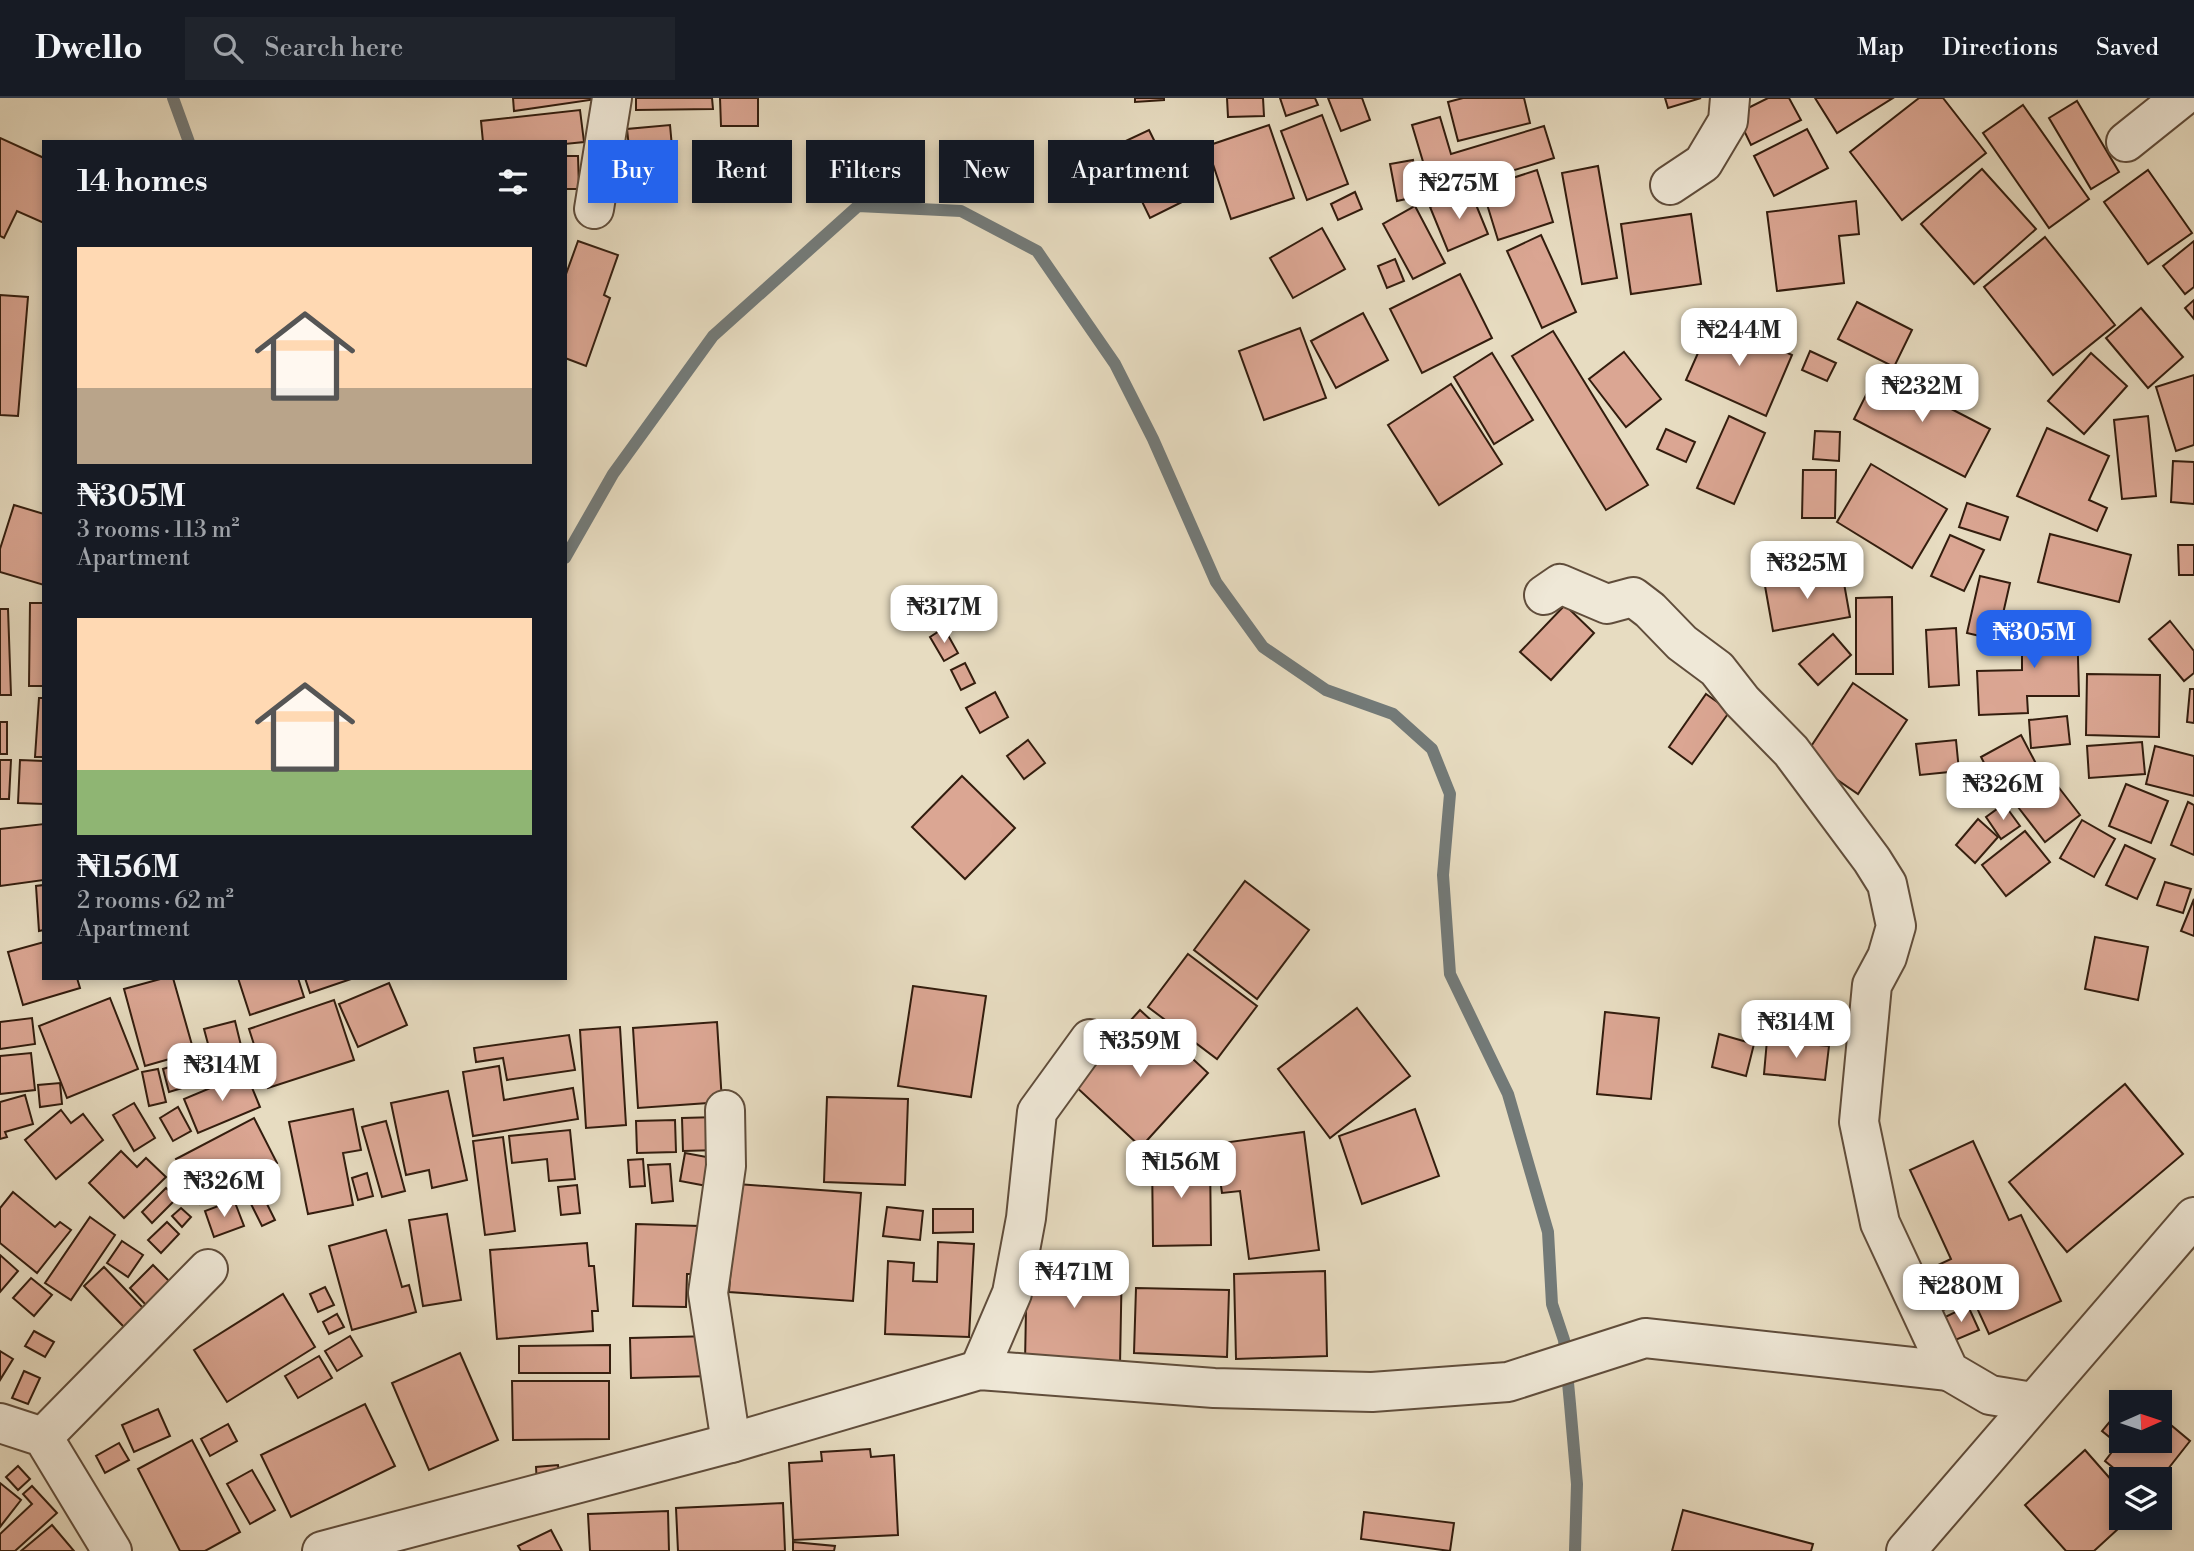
<!DOCTYPE html>
<meta charset="utf-8">
<style>
:root{--surface:#171b24;--page:#20242c;--text:#f1f3f6;--muted:#9ea1a6;--line:#363941;--accent:#2563eb}
body{margin:0;font-family:"Libre Bodoni",serif;background:var(--page);color:var(--text);height:100vh;display:flex;flex-direction:column;font-size:26px;white-space:nowrap}
*{box-sizing:border-box;margin:0}
p{font-size:23px;color:var(--muted)}
.icon{flex:none;width:38px;height:38px;fill:none;stroke:currentColor;stroke-width:2;stroke-linecap:round;stroke-linejoin:round}
.map{position:relative;flex:1;overflow:hidden}
.side{position:absolute;left:42px;top:42px;width:525px;height:840px;display:flex;flex-direction:column;background:var(--surface);border-radius:0px;box-shadow:0 4px 10px #0003}
.side>*{flex:none}
.banner{position:absolute;left:588px;top:42px;width:665px;height:63px;display:flex;gap:14px}
.needle{width:46px;rotate:87deg}
.controls{position:absolute;left:2109px;top:1292px;display:grid;gap:14px}
.controls a{display:grid;place-items:center;width:63px;height:63px;border-radius:0px;background:var(--surface);box-shadow:0 4px 10px #0003;font-size:35px}
.price{position:absolute;translate:-50% -60px;padding:0 16px;border-radius:14px;background:#fff;color:#222;font-size:23px;line-height:46px;filter:drop-shadow(0 2px 4px #0008)}
.price::after{content:'';position:absolute;left:50%;top:42px;width:21px;height:16px;margin-left:-10px;background:inherit;clip-path:polygon(0 0,100% 0,50% 100%)}
.price.on{background:var(--accent);color:#fff}
ul{padding:0;list-style:none}
li{display:grid;align-content:center;gap:14px;height:371px;padding:0 35px}
li span{display:grid;place-items:center;height:217px;border-radius:0px;color:#555}
li>.icon{margin-inline-start:auto}
span .icon{width:126px;height:126px;fill:#fffc;stroke-width:1}
li b{font-size:30px}
h2{display:flex;justify-content:space-between;align-items:center;height:84px;padding:0 35px;font-size:30px}
.chip{padding:0 24px;border-radius:0px;background:var(--surface);box-shadow:0 4px 10px #0003;font-size:24px;line-height:63px}
.chip.on{background:var(--accent);color:#fff}
header{display:flex;align-items:center;gap:42px;box-sizing:border-box;height:98px;padding:0 35px;background:var(--surface);border-bottom:2px solid var(--line)}
header strong{font-size:33px}
nav{display:flex;gap:38px;margin-inline-start:auto;font-size:24px}
.search{width:490px;height:63px;background:var(--page);display:flex;align-items:center;gap:18px;box-sizing:border-box;padding:0 24px;border-radius:0px;color:var(--muted);font-size:26px}
.map>svg:first-child{display:block}
.lines{fill:none;stroke-linecap:round;stroke-linejoin:round}
.stream{stroke:#737a78;stroke-width:12}
.building{fill:#dba693;stroke:#331d0e;stroke-width:2}
.minor-casing{stroke:#604d3b;stroke-width:42}
.tertiary-casing{stroke:#604d3b;stroke-width:42}
.minor{stroke:#efe8d7;stroke-width:38}
.tertiary{stroke:#efe8d7;stroke-width:38}
</style>
<header>
<strong>Dwello</strong>
<div class="search"><svg class="icon" aria-label="search" viewBox="0 0 24 24"><circle cx="10" cy="10" r="6"/><path d="M15 15l6 6"/></svg>Search here</div>
<nav><a>Map</a><a>Directions</a><a>Saved</a></nav>
</header>
<div class="map">
<svg width="2194" height="1453" viewBox="0 0 2194 1453">
<rect width="100%" height="100%" fill="#e7dcc1"/>
<filter id="stains"><feTurbulence type="fractalNoise" baseFrequency=".00286" numOctaves="4"/><feColorMatrix values="0 0 0 0 .2 0 0 0 0 .09 0 0 0 0 .02 0 0 0 .5 -.17"/></filter>
<radialGradient id="worn" r=".72"><stop offset=".6" stop-color="#630" stop-opacity="0"/><stop offset="1" stop-color="#630" stop-opacity=".3"/></radialGradient>
<g class="lines">
<g class="stream">
<path d="M173,0l16,44"/>
<path d="M565,460l48,-84 100,-138 145,-130 103,5 76,40 78,113 38,75 63,143 47,65 63,43 67,24 39,35 18,45 -7,81 7,99 58,120 40,138 4,72 12,36 6,64 7,80 -2,67"/>
</g>
</g>
<g class="building">
<path d="M513,0h84v1l-83,12z"/>
<path d="M636,0h76l1,11 -77,1z"/>
<path d="M720,0h38v28h-37z"/>
<path d="M1135,0h29v2l-29,2z"/>
<path d="M1227,0h36l1,18 -36,1z"/>
<path d="M1280,0h35l3,7 -32,11z"/>
<path d="M1328,0h34l8,22 -29,11z"/>
<path d="M1463,0h61l6,25 -72,18 -10,-39z"/>
<path d="M1665,0h36l-33,10z"/>
<path d="M1768,0h21l12,22 -50,25 -15,-31z"/>
<path d="M1815,0h78l-56,35z"/>
<path d="M1919,0h24l43,55 -84,67 -52,-68z"/>
<path d="M2077,3l42,71 -28,17 -42,-71z"/>
<path d="M2023,7l66,94 -40,29 -66,-95z"/>
<path d="M580,12l4,32 -19,2v-2h-82l-2,-21z"/>
<path d="M1322,17l26,69 -41,16 -26,-69z"/>
<path d="M1440,19l11,37 93,-28 10,32 -121,37 -21,-70z"/>
<path d="M670,27l5,55 -42,4 -6,-55z"/>
<path d="M1269,27l25,73 -63,21 -24,-73z"/>
<path d="M1807,31l21,39 -54,28 -20,-40z"/>
<path d="M1149,32l35,71 -34,17 -35,-72z"/>
<path d="M0,40l44,20v65l-27,-12 -13,27 -4,-2z"/>
<path d="M565,58h13l1,33h-14z"/>
<path d="M1413,62l7,36 -23,5 -7,-37z"/>
<path d="M1598,68l19,112 -35,6 -20,-111z"/>
<path d="M1982,71l54,60 -62,55 -53,-60z"/>
<path d="M1537,72l16,52 -55,18 -16,-52z"/>
<path d="M2148,72l44,63 -44,31 -44,-62z"/>
<path d="M1470,92l18,44 -40,17 -18,-44z"/>
<path d="M1355,94l7,17 -24,11 -7,-16z"/>
<path d="M1856,103l3,33 -20,2 5,47 -67,8 -10,-79z"/>
<path d="M1415,108l30,57 -32,16 -30,-55z"/>
<path d="M1691,116l10,70 -70,10 -10,-70z"/>
<path d="M1322,130l23,41 -52,29 -23,-40z"/>
<path d="M1541,137l35,77 -34,16 -35,-77z"/>
<path d="M2045,139l70,88 -62,50 -69,-88z"/>
<path d="M578,143l40,14 -14,40 6,3 -24,68 -21,-8v-81z"/>
<path d="M2194,143v46l-9,7 -22,-28z"/>
<path d="M1395,161l9,22 -17,7 -9,-22z"/>
<path d="M1460,176l32,64 -70,35 -32,-64z"/>
<path d="M0,197l28,2 -10,119 -18,-1z"/>
<path d="M2194,202v19l-9,-11z"/>
<path d="M1857,204l55,28 -18,37 -56,-28z"/>
<path d="M2141,210l42,49 -35,31 -42,-50z"/>
<path d="M1363,215l25,47 -52,28 -25,-47z"/>
<path d="M1713,221l79,36 -26,61 -80,-36z"/>
<path d="M1300,230l26,70 -62,22 -25,-69z"/>
<path d="M1553,233l95,154 -42,25 -94,-154z"/>
<path d="M1810,253l26,12 -9,18 -25,-11z"/>
<path d="M1624,254l37,47 -35,28 -37,-48z"/>
<path d="M1492,255l41,67 -39,24 -40,-67z"/>
<path d="M2091,255l36,33 -43,48 -36,-33z"/>
<path d="M1878,273l112,58 -25,48 -111,-58z"/>
<path d="M2194,277v70l-18,6 -20,-64z"/>
<path d="M1451,286l51,80 -63,41 -51,-80z"/>
<path d="M1729,318l36,17 -31,71 -37,-16z"/>
<path d="M2148,318l8,80 -34,3 -8,-79z"/>
<path d="M2047,330l62,28 -20,44 18,8 -10,23 -80,-35z"/>
<path d="M1666,331l29,13 -9,20 -29,-13z"/>
<path d="M1815,333l25,1 -1,29 -26,-2z"/>
<path d="M2173,363l21,1v42l-23,-2z"/>
<path d="M1871,366l76,45 -35,59 -75,-46z"/>
<path d="M1803,372h33l-1,48h-33z"/>
<path d="M1967,405l41,14 -8,23 -41,-13z"/>
<path d="M14,407l30,9v71l-44,-13v-23z"/>
<path d="M2050,436l81,21 -12,47 -81,-20z"/>
<path d="M1950,437l34,15 -20,41 -33,-15z"/>
<path d="M2178,447h16v30h-15z"/>
<path d="M1842,474l8,45 -77,14 -8,-45z"/>
<path d="M1980,478l30,7 -13,57 -30,-7z"/>
<path d="M1892,499l1,77h-37v-76z"/>
<path d="M30,505h14v83h-15z"/>
<path d="M1565,507l29,28 -43,47 -31,-28z"/>
<path d="M0,511h8l3,86h-11z"/>
<path d="M2077,522l2,76h-52l1,17 -49,2 -2,-44 45,-1v-48z"/>
<path d="M2170,523l24,30v22l-10,8 -35,-42z"/>
<path d="M944,530l14,25 -14,8 -14,-24z"/>
<path d="M1956,530l3,57 -30,2 -3,-57z"/>
<path d="M1833,536l18,21 -33,30 -19,-21z"/>
<path d="M965,565l10,20 -14,7 -10,-20z"/>
<path d="M2087,576l73,1 -1,62 -73,-2z"/>
<path d="M1853,585l54,37 -49,74 -54,-37z"/>
<path d="M2190,591h4v34l-7,-1z"/>
<path d="M995,594l13,25 -28,16 -14,-25z"/>
<path d="M1706,596l24,17 -38,53 -23,-17z"/>
<path d="M39,600h5v59h-9z"/>
<path d="M2067,618l3,28 -39,4 -2,-28z"/>
<rect x="0" y="624" width="7" height="32"/>
<path d="M2021,637l22,42 -40,22 -22,-42z"/>
<path d="M1028,642l17,23 -21,16 -17,-23z"/>
<path d="M1956,642l3,31 -39,4 -4,-31z"/>
<path d="M2142,644l3,32 -56,4 -2,-32z"/>
<path d="M2155,648l39,10v40l-48,-12z"/>
<path d="M0,662h11l-2,39h-9z"/>
<path d="M20,662l24,1v43l-26,-1z"/>
<path d="M1977,676l8,24 -24,8 -7,-25z"/>
<path d="M962,678l53,52 -50,51 -53,-52z"/>
<path d="M2053,682l27,35 -35,27 -27,-35z"/>
<path d="M2126,686l42,17 -17,42 -42,-17z"/>
<path d="M2188,704l6,3v50l-23,-10z"/>
<path d="M2004,706l16,22 -19,13 -15,-22z"/>
<path d="M1978,721l20,18 -23,26 -19,-18z"/>
<path d="M2082,722l33,19 -21,38 -34,-19z"/>
<path d="M44,726v56l-44,6v-57z"/>
<path d="M2025,733l25,31 -44,34 -24,-31z"/>
<path d="M2125,747l30,14 -18,40 -31,-14z"/>
<path d="M1245,783l64,49 -52,69 -63,-49z"/>
<path d="M2165,784l26,7 -8,24 -26,-8z"/>
<path d="M44,787v45l-5,1 -3,-45z"/>
<path d="M2194,801v37l-13,-5z"/>
<path d="M2095,839l53,10 -10,53 -53,-11z"/>
<path d="M44,844v36h33l3,10 -57,17 -15,-53z"/>
<path d="M1188,856l69,52 -40,53 -69,-52z"/>
<path d="M164,880h9l21,74 -49,14 -21,-77z"/>
<path d="M238,880h60l6,19 -54,18z"/>
<path d="M305,880h49l-44,15z"/>
<path d="M389,885l18,42 -49,22 -19,-43z"/>
<path d="M913,888l73,10 -15,101 -73,-11z"/>
<path d="M110,900l28,71 -71,29 -28,-72z"/>
<path d="M334,902l20,60 -86,28 -19,-59z"/>
<path d="M1357,910l53,68 -80,62 -52,-69z"/>
<path d="M1140,912l68,63 -67,74 -68,-63z"/>
<path d="M1605,914l54,6 -8,81 -54,-5z"/>
<path d="M32,920l3,26 -35,5v-27z"/>
<path d="M235,923l10,41 -30,8 -11,-41z"/>
<path d="M717,924l5,80 -84,6 -5,-80z"/>
<path d="M620,929l6,98 -40,3 -6,-98z"/>
<path d="M1719,936l35,10 -8,32 -34,-9z"/>
<path d="M569,937l6,35 -68,10 -4,-22 -27,4 -2,-14z"/>
<path d="M1767,942l62,6 -4,34 -61,-6z"/>
<path d="M31,955l4,37 -35,4v-38z"/>
<path d="M205,958l7,23 -43,13 -6,-23z"/>
<path d="M499,968l5,34 69,-12 5,31 -105,17 -10,-64z"/>
<path d="M158,971l8,33 -17,4 -7,-34z"/>
<path d="M246,975l14,34 -62,26 -14,-34z"/>
<path d="M60,985l2,21 -22,3 -2,-22z"/>
<path d="M2125,986l58,70 -116,98 -58,-70z"/>
<path d="M448,993l19,89 -35,8 -3,-18 -23,5 -15,-72z"/>
<path d="M25,997l8,29 -28,8 2,5 -7,2v-37z"/>
<path d="M827,999l81,2 -3,86 -81,-3z"/>
<path d="M134,1005l21,35 -21,13 -21,-36z"/>
<path d="M178,1009l13,24 -18,10 -13,-23z"/>
<path d="M353,1011l8,41 -18,3 10,52 -45,9 -19,-92z"/>
<path d="M1415,1011l24,67 -77,28 -23,-68z"/>
<path d="M61,1012l10,13 12,-9 20,26 -47,39 -31,-39z"/>
<path d="M718,1019l1,33 -36,1 -1,-33z"/>
<path d="M254,1020l23,45 -77,41 -24,-45z"/>
<path d="M675,1022l1,32 -39,1 -1,-32z"/>
<path d="M386,1023l19,70 -23,6 -20,-70z"/>
<path d="M570,1032l5,49 -26,2 -2,-22 -35,4 -3,-27z"/>
<path d="M1304,1034l15,118 -70,9 -9,-68 -18,2 -7,-49z"/>
<path d="M503,1039l12,94 -30,4 -12,-94z"/>
<path d="M1973,1043l36,79 12,-5 40,86 -72,33 -17,-37 -33,15 -18,-39 30,-14 -41,-89z"/>
<path d="M121,1053l16,16 9,-9 20,19 -42,41 -35,-35z"/>
<path d="M685,1055l27,5 -5,28 -27,-5z"/>
<path d="M1152,1057h58l1,90 -58,1z"/>
<path d="M643,1061l2,27 -15,1 -2,-27z"/>
<path d="M670,1066l3,37 -21,2 -4,-38z"/>
<path d="M367,1075l6,23 -15,4 -6,-22z"/>
<path d="M737,1086l124,9 -8,108 -124,-9z"/>
<path d="M577,1087l3,28 -19,2 -3,-28z"/>
<path d="M166,1090l11,10 -25,25 -10,-11z"/>
<path d="M13,1094l42,35 5,-5 11,8 -34,43 -37,-30v-35z"/>
<path d="M263,1098l12,24 -13,6 -12,-24z"/>
<path d="M234,1102l10,26 -30,11 -9,-26z"/>
<path d="M887,1109l36,4 -3,29 -37,-4z"/>
<path d="M181,1110l10,9 -9,10 -10,-11z"/>
<path d="M933,1111h40v23l-40,1z"/>
<path d="M447,1116l14,86 -38,6 -14,-86z"/>
<path d="M90,1119l25,18 -44,65 -26,-17z"/>
<path d="M167,1124l12,12 -18,19 -13,-13z"/>
<path d="M636,1126l64,2 -1,48h-12l-1,33 -53,-1z"/>
<path d="M386,1132l16,57 7,-2 7,27 -64,18 -23,-84z"/>
<path d="M122,1143l21,14 -15,22 -21,-14z"/>
<path d="M938,1144l36,2 -5,93 -84,-3 3,-73 26,2 -1,18 24,1z"/>
<path d="M587,1145l2,23h5l4,45h-6l1,20 -96,8 -7,-89z"/>
<path d="M0,1157l18,16 -18,21z"/>
<path d="M1027,1158l95,2 -2,107 -95,-2z"/>
<path d="M153,1167l16,16 -23,24 -16,-17z"/>
<path d="M104,1169l40,42 -20,18 -40,-41z"/>
<path d="M1325,1173l2,85 -91,3 -2,-85z"/>
<path d="M31,1180l21,17 -18,21 -21,-18z"/>
<path d="M325,1189l9,18 -16,7 -8,-18z"/>
<path d="M1136,1190l93,2 -2,67 -93,-4z"/>
<path d="M283,1196l32,53 -88,55 -33,-52z"/>
<path d="M1968,1208l11,24 -26,11 -10,-23z"/>
<path d="M337,1216l7,13 -15,7 -6,-12z"/>
<path d="M34,1233l20,11 -9,15 -20,-11z"/>
<path d="M350,1238l12,20 -25,15 -12,-20z"/>
<path d="M713,1238l1,40 -83,2 -1,-40z"/>
<path d="M610,1247v28h-91v-27z"/>
<path d="M0,1253l13,8 -13,21z"/>
<path d="M460,1255l38,87 -69,30 -37,-87z"/>
<path d="M319,1258l13,22 -34,20 -13,-22z"/>
<path d="M24,1273l16,7 -12,26 -16,-6z"/>
<path d="M512,1283h97v58l-96,1z"/>
<path d="M365,1306l30,62 -104,51 -30,-62z"/>
<path d="M2121,1310v32h39v-24l30,25 -30,38h-33l-22,-18 13,-17 -16,-13z"/>
<path d="M158,1311l12,27 -36,16 -12,-27z"/>
<path d="M228,1326l9,17 -27,15 -9,-17z"/>
<path d="M192,1342l48,92 -35,19h-25l-42,-82z"/>
<path d="M119,1345l10,17 -24,13 -9,-17z"/>
<path d="M870,1351l1,8 23,-2 4,80 -105,5 -4,-77 33,-2 -1,-9z"/>
<path d="M2085,1352l36,41v26h10l-37,34h-28l-41,-46z"/>
<path d="M558,1367l2,19 -23,1 -1,-18z"/>
<path d="M18,1368l12,13 -12,11 -12,-13z"/>
<path d="M252,1372l23,40 -25,14 -23,-40z"/>
<path d="M0,1385l21,17 -21,27z"/>
<path d="M32,1388l25,27 -42,38h-15v-17l32,-30 -9,-10z"/>
<path d="M783,1405l2,48h-107l-2,-43z"/>
<path d="M1683,1412l130,34 -2,7h-139z"/>
<path d="M668,1413l1,40h-79l-2,-37z"/>
<path d="M1364,1414l90,11 -4,28 -89,-12z"/>
<path d="M52,1427l22,26h-53z"/>
<path d="M551,1432l11,21h-41l-3,-5z"/>
<path d="M793,1444l42,4 -1,5h-41z"/>
</g>
<g class="lines">
<defs>
<g id="minor">
<path d="M2126,44l55,-44"/>
<path d="M1670,87l33,-22 25,-42 2,-23"/>
<path d="M594,111l18,-111"/>
<path d="M1544,497l16,-11 47,20 26,-7 17,13 32,33 35,26 25,32 49,50 81,109 15,24 9,42 -9,31 -15,28 -13,137 21,101 69,148 41,24 43,7"/>
<path d="M725,1012l1,56 -18,127 23,150"/>
<path d="M979,1272l33,-77 14,-75 11,-106 53,-73"/>
<path d="M0,1325l43,14 69,114"/>
<path d="M43,1339l165,-168"/>
<path d="M322,1453l409,-108 248,-73 235,18 158,4 136,-10 137,-44 304,33"/>
</g>
<path id="tertiary" d="M1906,1453l288,-334"/>
</defs>
<use href="#minor" class="minor-casing"/>
<use href="#tertiary" class="tertiary-casing"/>
<use href="#minor" class="minor"/>
<use href="#tertiary" class="tertiary"/>
</g>
<rect width="100%" height="100%" filter="url(#stains)"/>
<rect width="100%" height="100%" fill="url(#worn)"/>
</svg>
<div class="controls">
<a><svg class="needle" viewBox="-14 -14 28 28"><path d="M0-13l5 13h-10z" fill="#e53935"/><path d="M0 13l5-13h-10z" fill="#9ea1a6"/></svg></a>
<a><svg class="icon" aria-label="layers" viewBox="0 0 24 24"><path d="M12 4l9 5-9 5-9-5zM3 14l9 5 9-5"/></svg></a>
</div>
<b class="price" style="left:1459px;top:123px">₦275M</b>
<b class="price" style="left:1739px;top:270px">₦244M</b>
<b class="price" style="left:1922px;top:326px">₦232M</b>
<b class="price" style="left:1807px;top:503px">₦325M</b>
<b class="price" style="left:944px;top:547px">₦317M</b>
<b class="price on" style="left:2034px;top:572px">₦305M</b>
<b class="price" style="left:2003px;top:724px">₦326M</b>
<b class="price" style="left:1796px;top:962px">₦314M</b>
<b class="price" style="left:1140px;top:981px">₦359M</b>
<b class="price" style="left:222px;top:1005px">₦314M</b>
<b class="price" style="left:1181px;top:1102px">₦156M</b>
<b class="price" style="left:224px;top:1121px">₦326M</b>
<b class="price" style="left:1074px;top:1212px">₦471M</b>
<b class="price" style="left:1961px;top:1226px">₦280M</b>
<div class="banner">
<a class="chip on">Buy</a>
<a class="chip">Rent</a>
<a class="chip">Filters</a>
<a class="chip">New</a>
<a class="chip">Apartment</a>
</div>
<section class="side">
<h2>14 homes<svg class="icon" aria-label="filters" viewBox="0 0 24 24"><path d="M4 7h16M4 17h16"/><circle cx="9" cy="7" r="2"/><circle cx="15" cy="17" r="2"/></svg></h2>
<ul>
<li><span style="background:linear-gradient(#ffd9b3 65%,#b9a48a 0)"><svg class="icon" aria-label="home" viewBox="0 0 24 24"><path d="M3 11l9-7 9 7M6 9v11h12V9"/></svg></span><div><b>₦305M</b><p>3 rooms · 113 m²</p><p>Apartment</p></div></li>
<li><span style="background:linear-gradient(#ffd9b3 70%,#8fb573 0)"><svg class="icon" aria-label="home" viewBox="0 0 24 24"><path d="M3 11l9-7 9 7M6 9v11h12V9"/></svg></span><div><b>₦156M</b><p>2 rooms · 62 m²</p><p>Apartment</p></div></li>
</ul>
</section>
</div>
